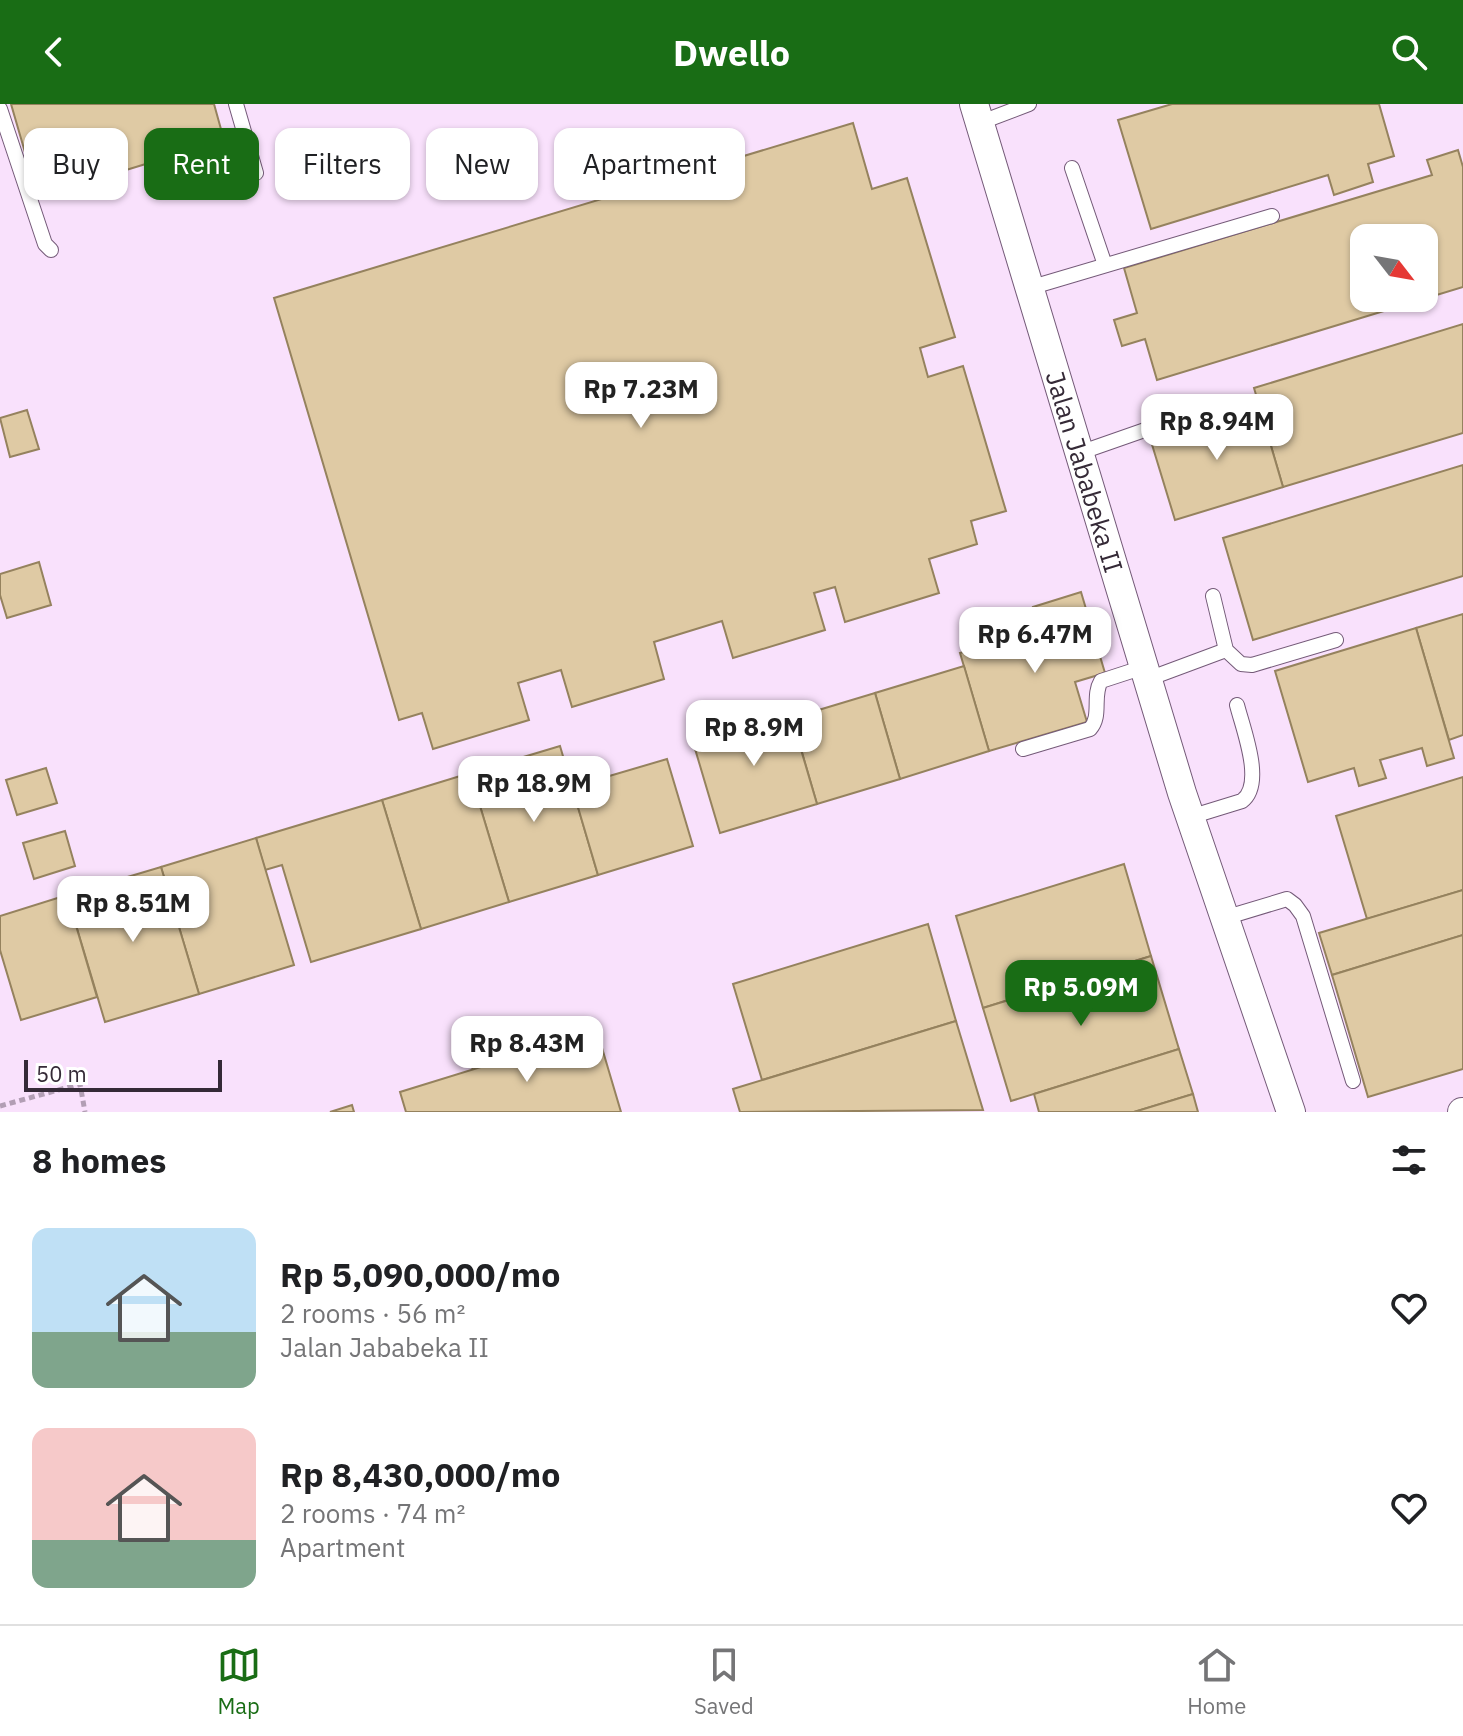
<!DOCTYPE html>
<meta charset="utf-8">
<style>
:root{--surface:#fff;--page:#f6f6f6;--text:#202124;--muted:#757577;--line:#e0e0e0;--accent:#196d15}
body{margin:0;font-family:"IBM Plex Sans",sans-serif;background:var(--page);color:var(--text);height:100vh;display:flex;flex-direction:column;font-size:30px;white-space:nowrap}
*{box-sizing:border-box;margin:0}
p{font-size:26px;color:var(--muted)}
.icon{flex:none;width:44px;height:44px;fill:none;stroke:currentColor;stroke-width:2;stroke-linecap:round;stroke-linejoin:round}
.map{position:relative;height:1008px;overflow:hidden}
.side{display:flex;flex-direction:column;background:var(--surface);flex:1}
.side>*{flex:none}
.top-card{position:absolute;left:24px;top:24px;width:800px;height:72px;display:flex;gap:16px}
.needle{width:52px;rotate:121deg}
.fabs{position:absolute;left:1350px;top:120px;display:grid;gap:16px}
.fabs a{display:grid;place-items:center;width:88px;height:88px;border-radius:16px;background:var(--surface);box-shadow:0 2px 6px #0004;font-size:40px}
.scale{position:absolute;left:24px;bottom:20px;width:198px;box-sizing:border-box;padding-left:8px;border:4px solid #352a37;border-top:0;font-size:22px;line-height:28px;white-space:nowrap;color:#352a37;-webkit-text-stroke:6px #fff;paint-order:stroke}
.price{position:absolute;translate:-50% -68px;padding:0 18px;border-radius:16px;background:#fff;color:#222;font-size:26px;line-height:52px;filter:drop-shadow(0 2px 4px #0008)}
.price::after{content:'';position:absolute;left:50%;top:48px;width:24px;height:18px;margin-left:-12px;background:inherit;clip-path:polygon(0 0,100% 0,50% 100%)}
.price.current{background:var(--accent);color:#fff}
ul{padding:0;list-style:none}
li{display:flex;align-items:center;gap:24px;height:200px;padding:0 32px}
li span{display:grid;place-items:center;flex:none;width:224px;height:160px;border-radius:16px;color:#555}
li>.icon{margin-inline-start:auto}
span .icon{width:96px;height:96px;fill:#fffc;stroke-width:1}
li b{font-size:34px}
h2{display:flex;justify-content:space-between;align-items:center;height:96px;padding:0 32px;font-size:34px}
.tag{padding:0 28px;border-radius:16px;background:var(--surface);box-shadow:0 2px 6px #0004;font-size:28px;line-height:72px}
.tag.current{background:var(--accent);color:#fff}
header{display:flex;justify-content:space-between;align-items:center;height:104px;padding:0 32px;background:var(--accent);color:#fff;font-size:36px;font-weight:700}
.tab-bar{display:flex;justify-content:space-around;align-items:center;height:112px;border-top:2px solid var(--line);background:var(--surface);font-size:22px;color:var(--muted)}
.tab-bar a{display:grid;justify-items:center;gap:4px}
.tab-bar .current{color:var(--accent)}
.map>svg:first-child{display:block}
.building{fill:#dfcaa4;stroke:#95825e;stroke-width:2;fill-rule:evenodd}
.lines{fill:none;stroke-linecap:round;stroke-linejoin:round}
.lane-casing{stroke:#745a78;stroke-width:16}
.street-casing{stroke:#745a78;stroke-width:30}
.path{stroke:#b29eb4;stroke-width:5;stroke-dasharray:6 4;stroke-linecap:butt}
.lane{stroke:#fff;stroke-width:14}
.street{stroke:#fff;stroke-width:28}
.labels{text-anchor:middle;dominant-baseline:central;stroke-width:8;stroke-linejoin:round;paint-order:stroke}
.street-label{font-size:26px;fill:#352a37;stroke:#fff}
</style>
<header><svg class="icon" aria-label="back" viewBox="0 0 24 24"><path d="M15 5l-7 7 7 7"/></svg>Dwello<svg class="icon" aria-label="search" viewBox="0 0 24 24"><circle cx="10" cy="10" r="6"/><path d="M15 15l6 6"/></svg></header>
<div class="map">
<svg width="1463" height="1008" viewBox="0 0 1463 1008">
<rect width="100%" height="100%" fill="#f9e1fc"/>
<g class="building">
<path d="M11,0h203l10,36 -186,57z"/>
<path d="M1172,0h207l15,52 -26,8 5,18 -39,13 -6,-20 -177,54 -33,-109z"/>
<path d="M853,19l19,66 35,-11 48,159 -35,11 8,29 35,-11 43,145 -35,10 6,23 -48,15 10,34 -94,29 -10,-35 -21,6 11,37 -92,28 -11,-37 -68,21 10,37 -92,28 -11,-37 -43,13 11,37 -96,29 -11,-36 -23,7 -125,-422z"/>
<path d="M1458,46l5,17v120l-306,93 -12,-41 -23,7 -8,-26 23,-7 -13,-45 308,-93 -5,-15zM1364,134h60v60h-60z"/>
<path d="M1463,220v109l-180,54 -29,-99z"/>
<path d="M1259,301l24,82 -108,33 -25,-82z"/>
<path d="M27,306l12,39 -29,8 -10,-39z"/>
<path d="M1463,361v111l-210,64 -30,-102z"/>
<path d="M39,458l12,43 -44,13 -7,-23v-21z"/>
<path d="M1081,488l24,81 -30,9 12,40 -98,29 -29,-98 80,-24 -7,-22z"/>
<path d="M1463,510v121l-14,5 -33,-112z"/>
<path d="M1416,524l38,130 -27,8 -5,-18 -42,12 6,18 -27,8 -5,-18 -46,14 -33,-111z"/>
<path d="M964,562l25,85 -89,28 -25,-86z"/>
<path d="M875,589l25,86 -83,25 -25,-86z"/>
<path d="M787,598l30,102 -97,29 -30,-101z"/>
<path d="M560,642l38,129 -89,27 -39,-129z"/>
<path d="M667,655l26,87 -95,29 -26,-88z"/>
<path d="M46,664l11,35 -40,12 -11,-35z"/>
<path d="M470,669l39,129 -88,27 -39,-129z"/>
<path d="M1463,673v113l-96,29 -31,-103z"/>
<path d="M382,696l39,129 -110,33 -29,-97 -17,5 -9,-32z"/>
<path d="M65,727l10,35 -41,13 -11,-36z"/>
<path d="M256,734l38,127 -95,29 -38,-127z"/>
<path d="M1124,760l27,92 -168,52 -27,-92z"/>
<path d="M161,763l38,127 -94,28 -38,-127z"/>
<path d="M1463,786v45l-131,40 -13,-42z"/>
<path d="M67,791l30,102 -76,23 -21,-70v-34z"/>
<path d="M928,820l28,97 -194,59 -29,-96z"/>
<path d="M1463,831v134l-95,28 -36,-122z"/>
<path d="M1151,852l28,93 -168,52 -28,-93z"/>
<path d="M956,917l27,89 -243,2 -7,-23z"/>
<path d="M516,918l10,31 -53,17 -10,-31z"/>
<path d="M597,927l24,81h-215l-6,-20z"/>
<path d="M1179,945l14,45 -59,18h-95l-5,-18z"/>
<path d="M1193,990l5,18h-64z"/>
<path d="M352,1001l2,7h-24z"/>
</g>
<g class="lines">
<defs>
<g id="lane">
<path d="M236,0l20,69"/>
<path d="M0,5l45,135 6,6"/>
<path d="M979,19l50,-19"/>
<path d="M1072,64l33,97"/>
<path d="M1029,184l243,-72"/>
<path d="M1079,349l143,-50"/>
<path d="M1213,492l13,54 15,14 11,1 84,-25"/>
<path d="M1148,575l78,-29"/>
<path d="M1023,645l67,-20c12,-13 2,-33 11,-48l43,-14"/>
<path d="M1190,713l52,-16c23,-17 1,-72 -5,-96"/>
<path d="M1224,814l63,-19 8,6 8,11 50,165"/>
</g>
<g id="street">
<path id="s1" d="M974,0l208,689 109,319"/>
<path d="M1462,1008h1"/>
</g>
</defs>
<use href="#lane" class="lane-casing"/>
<use href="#street" class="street-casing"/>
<path class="path" d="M0,1002l80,-22 5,28"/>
<use href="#lane" class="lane"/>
<use href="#street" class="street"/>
</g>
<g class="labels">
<g class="street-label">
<text stroke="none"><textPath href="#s1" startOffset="384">Jalan Jababeka II</textPath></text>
</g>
</g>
</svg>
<div class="fabs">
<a><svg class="needle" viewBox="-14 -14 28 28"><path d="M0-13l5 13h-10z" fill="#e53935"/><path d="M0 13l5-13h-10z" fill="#757577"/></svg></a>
</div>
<div class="scale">50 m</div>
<b class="price" style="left:641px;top:326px">Rp 7.23M</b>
<b class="price" style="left:1217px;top:358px">Rp 8.94M</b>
<b class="price" style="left:1035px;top:571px">Rp 6.47M</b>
<b class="price" style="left:754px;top:664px">Rp 8.9M</b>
<b class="price" style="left:534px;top:720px">Rp 18.9M</b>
<b class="price" style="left:133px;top:840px">Rp 8.51M</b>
<b class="price current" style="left:1081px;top:924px">Rp 5.09M</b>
<b class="price" style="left:527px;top:980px">Rp 8.43M</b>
<div class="top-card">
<a class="tag">Buy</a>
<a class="tag current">Rent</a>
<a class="tag">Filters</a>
<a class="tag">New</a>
<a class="tag">Apartment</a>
</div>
</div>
<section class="side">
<h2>8 homes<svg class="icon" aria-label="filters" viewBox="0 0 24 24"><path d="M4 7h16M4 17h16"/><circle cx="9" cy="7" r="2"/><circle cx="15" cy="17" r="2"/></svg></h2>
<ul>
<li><span style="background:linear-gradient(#bfe0f5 65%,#7fa58c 0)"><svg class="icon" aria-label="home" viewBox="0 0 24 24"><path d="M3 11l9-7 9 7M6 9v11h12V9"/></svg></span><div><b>Rp 5,090,000/mo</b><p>2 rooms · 56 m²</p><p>Jalan Jababeka II</p></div><svg class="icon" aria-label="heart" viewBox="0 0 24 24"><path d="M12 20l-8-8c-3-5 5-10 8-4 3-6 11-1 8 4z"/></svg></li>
<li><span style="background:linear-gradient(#f6c9c9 70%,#7fa58c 0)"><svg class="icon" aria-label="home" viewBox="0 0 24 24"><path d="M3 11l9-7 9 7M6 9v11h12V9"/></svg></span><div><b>Rp 8,430,000/mo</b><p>2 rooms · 74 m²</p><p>Apartment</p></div><svg class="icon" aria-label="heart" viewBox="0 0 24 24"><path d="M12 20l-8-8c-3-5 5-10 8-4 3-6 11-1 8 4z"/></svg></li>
</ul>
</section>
<nav class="tab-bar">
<a class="current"><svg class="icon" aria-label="map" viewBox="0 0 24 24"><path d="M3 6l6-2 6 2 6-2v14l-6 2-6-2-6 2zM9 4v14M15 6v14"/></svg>Map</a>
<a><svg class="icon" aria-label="saved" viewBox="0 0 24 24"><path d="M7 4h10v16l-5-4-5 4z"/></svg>Saved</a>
<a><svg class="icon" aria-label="home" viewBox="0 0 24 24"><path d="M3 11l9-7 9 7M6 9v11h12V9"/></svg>Home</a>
</nav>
